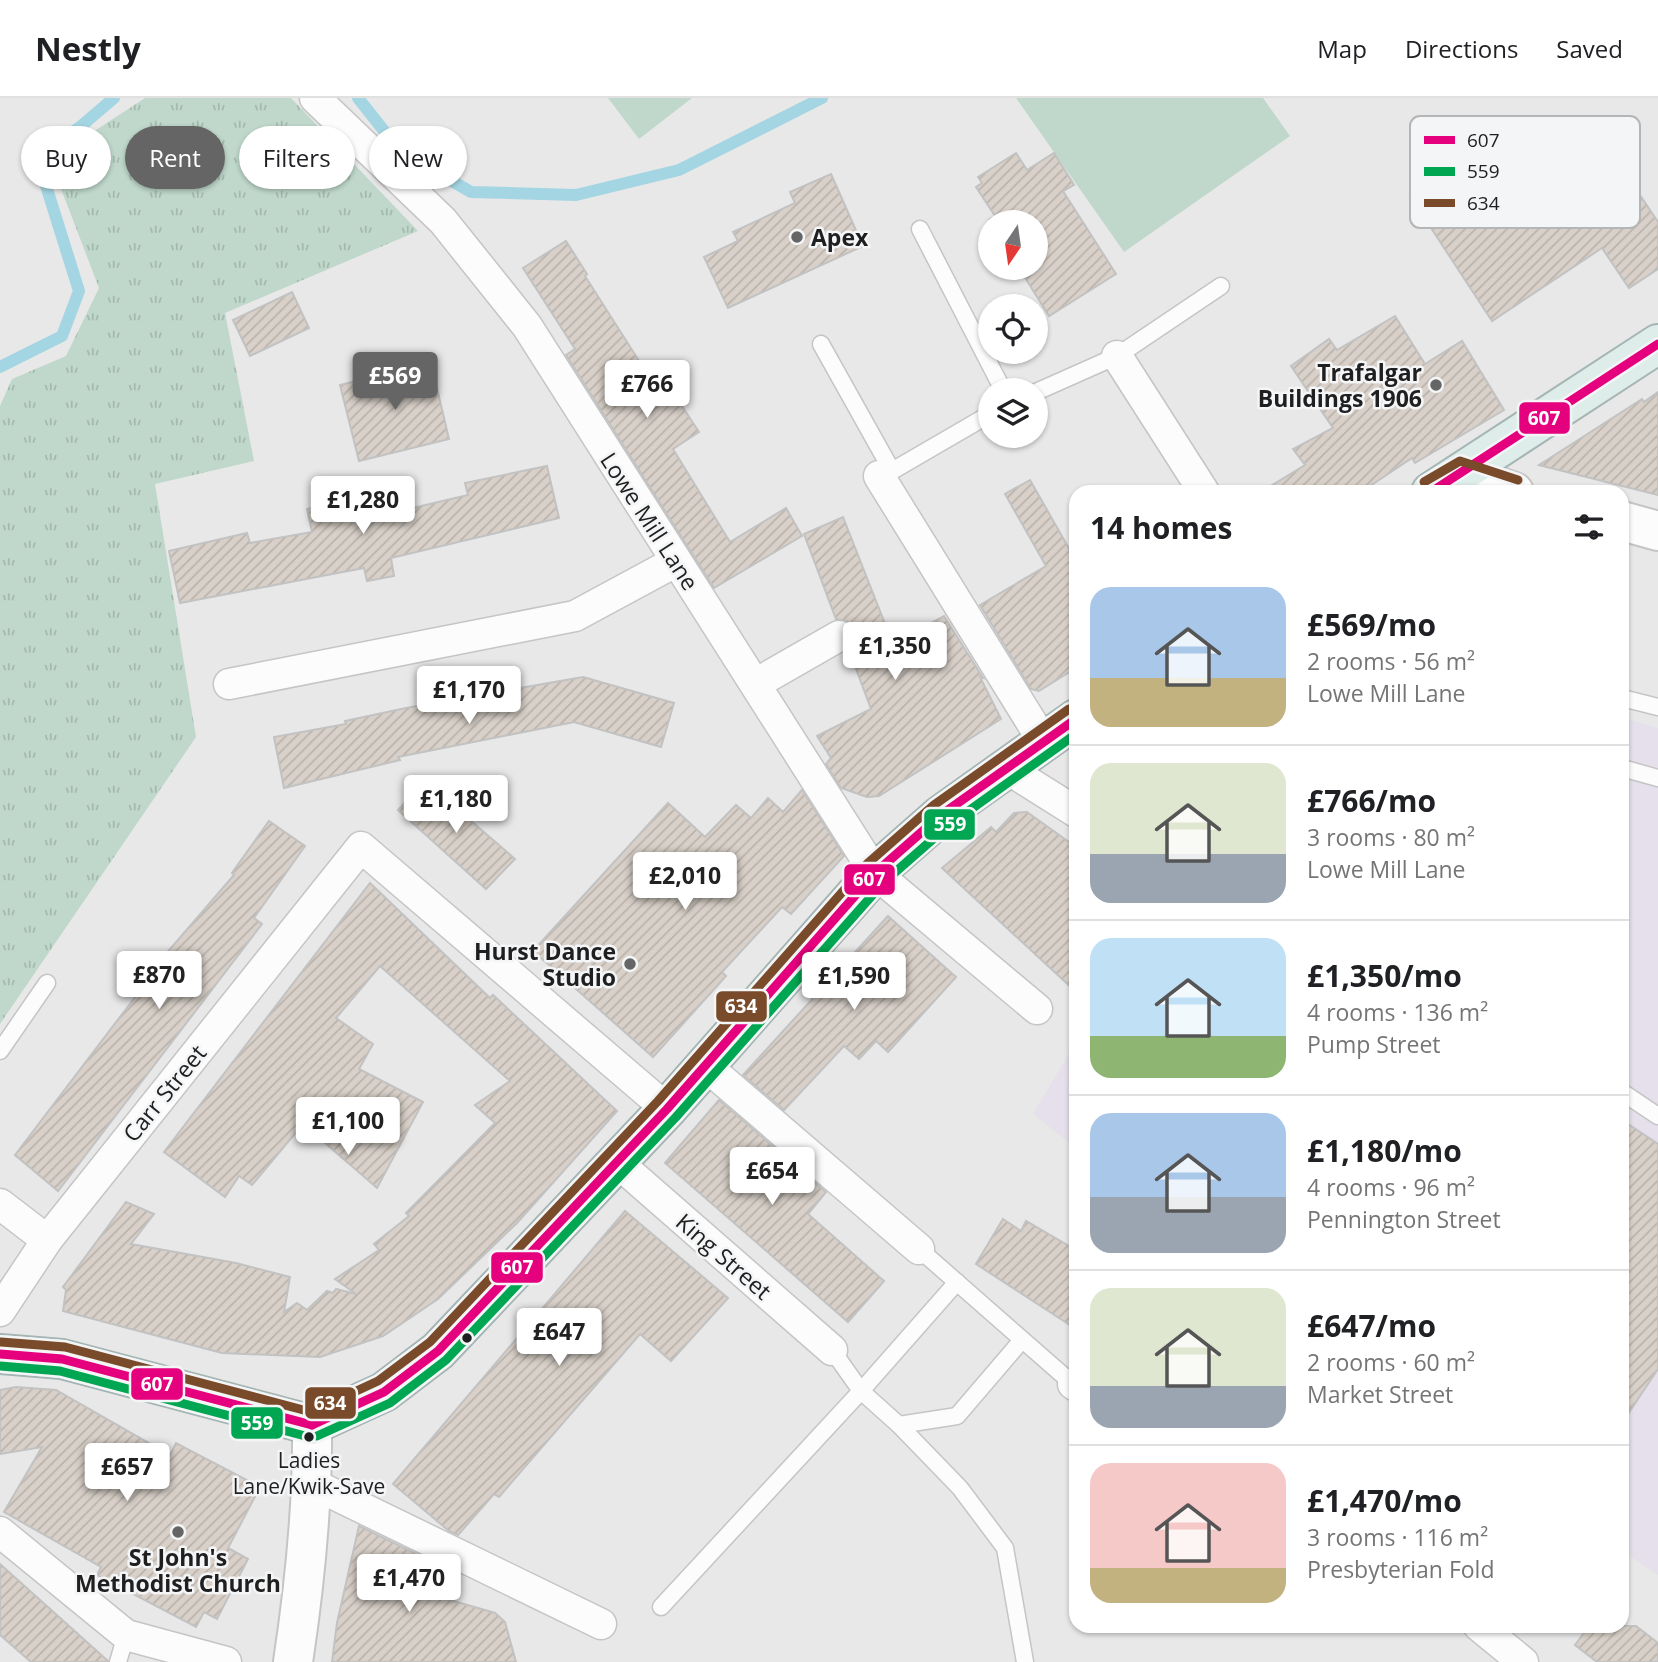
<!DOCTYPE html>
<meta charset="utf-8">
<style>
:root{--surface:#fff;--page:#f2f2f2;--text:#202124;--muted:#757577;--line:#e0e0e0;--accent:#656566}
body{margin:0;font-family:"Open Sans",sans-serif;background:var(--page);color:var(--text);height:100vh;display:flex;flex-direction:column;font-size:26px;white-space:nowrap}
*{box-sizing:border-box;margin:0}
p{font-size:23px;color:var(--muted)}
.icon{flex:none;width:38px;height:38px;fill:none;stroke:currentColor;stroke-width:2;stroke-linecap:round;stroke-linejoin:round}
.map{position:relative;flex:1;overflow:hidden}
.drawer{position:absolute;left:1069px;top:387px;width:560px;height:1148px;display:flex;flex-direction:column;background:var(--surface);border-radius:21px;box-shadow:0 2px 5px #0004}
.drawer>*{flex:none}
.top-card{position:absolute;left:21px;top:28px;width:665px;height:63px;display:flex;gap:14px}
.needle{width:46px;rotate:193deg}
.buttons{position:absolute;left:978px;top:112px;display:grid;gap:14px}
.buttons a{display:grid;place-items:center;width:70px;height:70px;border-radius:50%;background:var(--surface);box-shadow:0 2px 5px #0004;font-size:35px}
.price{position:absolute;translate:-50% -60px;padding:0 16px;border-radius:7px;background:#fff;color:#222;font-size:23px;line-height:46px;filter:drop-shadow(0 2px 4px #0008)}
.price::after{content:'';position:absolute;left:50%;top:42px;width:21px;height:16px;margin-left:-10px;background:inherit;clip-path:polygon(0 0,100% 0,50% 100%)}
.price.on{background:var(--accent);color:#fff}
ul{padding:0;list-style:none}
li{display:flex;align-items:center;gap:21px;height:175px;padding:0 21px}
li+li{border-top:2px solid var(--line)}
li span{display:grid;place-items:center;flex:none;width:196px;height:140px;border-radius:21px;color:#555}
li>.icon{margin-inline-start:auto}
span .icon{width:84px;height:84px;fill:#fffc;stroke-width:1}
li b{font-size:30px}
h2{display:flex;justify-content:space-between;align-items:center;height:84px;padding:0 21px;font-size:30px}
.tag{padding:0 24px;border-radius:32px;background:var(--surface);box-shadow:0 2px 5px #0004;font-size:24px;line-height:63px}
.tag.on{background:var(--accent);color:#fff}
header{display:flex;align-items:center;gap:42px;box-sizing:border-box;height:98px;padding:0 35px;background:var(--surface);border-bottom:2px solid var(--line)}
header strong{font-size:33px}
nav{display:flex;gap:38px;margin-inline-start:auto;font-size:24px}
.map>svg:first-child{display:block}
.commercial{fill:#e5e0eb}
.grass{fill:url(#grass-tufts)}
.pitch{fill:#bfd8cb}
.lines{fill:none;stroke-linecap:round;stroke-linejoin:round}
.stream{stroke:#a4d5e2;stroke-width:12}
.building{fill:url(#building-hatch);stroke:#c2c2c2;stroke-width:2}
.service-casing{stroke:#c5c5c6;stroke-width:19}
.minor-casing{stroke:#c5c5c6;stroke-width:33}
.tertiary-casing{stroke:#c5c5c6;stroke-width:42}
.secondary-casing{stroke:#c5c5c6;stroke-width:42}
.trunk-casing{stroke:#a4b5b3;stroke-width:42}
.service{stroke:#fcfcfc;stroke-width:16}
.minor{stroke:#fcfcfc;stroke-width:30}
.tertiary{stroke:#fcfcfc;stroke-width:38}
.secondary{stroke:#fcfcfc;stroke-width:38}
.trunk{stroke:#deecea;stroke-width:38}
.bus-1-casing{stroke:#f4f5f6;stroke-width:14}
.bus-2-casing{stroke:#f4f5f6;stroke-width:14}
.bus-3-casing{stroke:#f4f5f6;stroke-width:14}
.bus-1{stroke:#e5007d;stroke-width:9}
.bus-2{stroke:#00a651;stroke-width:9}
.bus-3{stroke:#7a4b2a;stroke-width:9}
.poi-dot{fill:#656566;stroke:#f4f5f6;stroke-width:2.5}
.bus-dot{fill:#1f1f20;stroke:#f4f5f6;stroke-width:2.5}
.labels{text-anchor:middle;dominant-baseline:central;stroke-width:5;stroke-linejoin:round;paint-order:stroke}
.bus-label{font-size:21px;fill:#1f1f20;stroke:#f4f5f6}
.poi-label{font-size:23px;font-weight:bold;fill:#1f1f20;stroke:#f4f5f6;text-anchor:end}
.street-label{font-size:23px;fill:#1f1f20;stroke:#f4f5f6}
.key{fill:#f4f5f6;stroke:#b4b5b6;stroke-width:2}
.key-label{font-size:19px;fill:#1f1f20}
.line-badge{stroke:#f4f5f6;stroke-width:2.5}
.badge-label{font-size:19px;text-anchor:middle;font-weight:bold;fill:#fff}
</style>
<header>
<strong>Nestly</strong>
<nav><a>Map</a><a>Directions</a><a>Saved</a></nav>
</header>
<div class="map">
<svg width="1658" height="1564" viewBox="0 0 1658 1564">
<defs>
<pattern id="grass-tufts" width="24" height="20" patternUnits="userSpaceOnUse" patternTransform="scale(1.75)"><rect width="24" height="20" fill="#bfd8cb"/><path d="M3 7l-1-3M5 7V3M7 7l1-3M15 17l-1-3M17 17v-4M19 17l1-3" fill="none" stroke="#a4b9ae"/></pattern>
<pattern id="building-hatch" width="6" height="6" patternUnits="userSpaceOnUse" patternTransform="scale(1.75)"><rect width="6" height="6" fill="#d9d1c9"/><path d="M-1 1l2-2M0 6l6-6M5 7l2-2" fill="none" stroke="#bab3ac"/></pattern>
</defs>
<rect width="100%" height="100%" fill="#e8e8e8"/>
<g class="commercial">
<path d="M1622,620l36,10v847l-36,-24z"/>
<path d="M1076,944v106l-43,-34z"/>
</g>
<path class="grass" d="M145,0h146l127,133 -193,82 29,148 -99,23 41,253 -196,287v-618l12,-27 54,-23 33,-68 -49,-128z"/>
<g class="pitch">
<path d="M608,0h84l-53,41z"/>
<path d="M1016,0h247l27,38 -166,116z"/>
</g>
<g class="lines">
<g class="stream">
<path d="M358,0l42,53 71,41 105,3 103,-25 143,-72"/>
<path d="M0,269l62,-31 17,-45 -42,-134 43,-30 34,-29"/>
</g>
</g>
<g class="building">
<path d="M1472,26l44,67 81,-60 61,91v47l-29,19 -27,-40 -110,73 -82,-125 18,-9 13,-26 20,-7z"/>
<path d="M1016,55l11,17 27,-17 20,32 -11,6 53,83 -67,42 -30,-48h17v-46l-46,1 -1,-3 6,-4 -19,-29 6,-4 -4,-6z"/>
<path d="M831,76l32,72 -135,62 -24,-51 34,-16 -5,-9 62,-29 -5,-11z"/>
<path d="M566,143l21,33 -2,2 70,110 10,-6 34,52 -26,17 57,93 56,-34 16,28 -88,52 -148,-233 9,-6 -52,-81z"/>
<path d="M292,194l17,36 -59,28 -17,-36z"/>
<path d="M1395,218l30,48 37,-23 42,69 -89,53 -3,-5 -51,34h-100l44,-27 -12,-16 40,-21 -42,-62 38,-27 8,11z"/>
<path d="M431,265l18,76 -90,22 -19,-76z"/>
<path d="M1658,294v103l-119,-30 103,-66 2,3z"/>
<path d="M547,368l12,52 -168,40 3,18 -27,5 -3,-13 -184,35 -11,-52 78,-18 3,10 62,-11 -5,-23 44,-9 -3,-15 28,-6 7,36 85,-20 -3,-12z"/>
<path d="M1030,382l41,72 5,-3v119l-37,23 -8,-2 -51,-84 66,-39 -41,-72z"/>
<path d="M843,419l50,127 51,-28 39,62 -3,-1 21,42 -122,77 -12,1 -26,-9 -15,-24 5,-6 -14,-22 54,-27 -22,-59 7,-13 -2,-9 -7,-7 -11,-2 -32,-85z"/>
<path d="M583,579l91,26 -13,44 -87,-25 -176,35 2,3 -116,28 -10,-51 72,-13 -1,-3 61,-13z"/>
<path d="M425,683l90,78 -29,30 -88,-79z"/>
<path d="M802,692l42,66 -53,58 -9,-7 -60,65 4,4 -73,81 -120,-106 135,-148 37,34 31,-32 15,13 17,-20 15,14z"/>
<path d="M1027,714l49,35v145l-134,-124 49,-41 5,5 18,-19z"/>
<path d="M269,723l36,25 -51,72 8,6 -204,267 -43,-36 133,-175 -3,-2 89,-103 -2,-2z"/>
<path d="M370,785l120,115 3,-3 124,116 -100,112 -79,76 -55,37 -63,21 -98,-4 -159,-42 3,-21 -3,-3 63,-85 28,12 -23,30 105,19 54,14 -6,35 13,-9 10,7 20,-19 6,2 3,-4 20,5 -21,-15 44,-29 -5,-6 35,-28 -3,-3 89,-90 -20,-18 35,-24 -130,-115 -44,52 37,26 -14,25 64,33 -46,86 -74,-64 -51,61 -13,-9 -14,21 -61,-45z"/>
<path d="M888,818l68,61 -68,75 -12,-11 -17,18 -15,-13 -60,64 -41,-35z"/>
<path d="M719,1002l107,92 -18,22 76,67 -36,41 -183,-159z"/>
<path d="M1622,1022l36,24v225l-36,54z"/>
<path d="M625,1113l103,87 -57,63 -31,-27 -141,163 -5,-3 -36,41 -9,-4 -56,-47z"/>
<path d="M1003,1121l18,12 5,-10 50,29v79l-100,-65z"/>
<path d="M16,1289l40,3 114,65 6,-12 84,44 -32,61 20,11 -31,60 -13,-7 -8,15 -99,-52 4,-8 -97,-55 38,-65 -42,7v-64z"/>
<path d="M359,1428l76,37 -23,26 83,24 10,9 11,40h-184l5,-39z"/>
<path d="M0,1466l108,97v1h-77l-31,-27z"/>
<path d="M1589,1528h47l22,17v19h-61l-22,-17z"/>
</g>
<g class="lines">
<defs>
<g id="service">
<path d="M920,131l83,161"/>
<path d="M821,246l71,127 98,-57"/>
<path d="M1036,294l81,-36 104,-70"/>
<path d="M1622,600l36,9"/>
<path d="M1622,670l36,10"/>
<path d="M0,953l47,-68"/>
<path d="M1622,994l36,24"/>
<path d="M919,1151l154,135"/>
<path d="M957,1184l-96,109 38,34 58,-9 65,-76"/>
<path d="M899,1327l61,63 45,60 20,114"/>
<path d="M661,1509l200,-216 -29,-41"/>
<path d="M118,1564l8,-27"/>
</g>
<g id="minor">
<path d="M315,0l128,123 84,105 348,547 162,136"/>
<path d="M1117,258l87,136"/>
<path d="M879,378l164,265"/>
<path d="M757,585l82,-47"/>
<path d="M229,586l346,-68 100,-54"/>
<path d="M1006,670l70,44"/>
<path d="M706,968l213,183"/>
<path d="M617,1064l215,188"/>
<path d="M0,1106l47,36"/>
<path d="M0,1213l47,-71 314,-393 306,262"/>
<path d="M1073,1286l3,2"/>
<path d="M313,1386l288,140"/>
<path d="M0,1434l126,103 100,27"/>
<path d="M1479,1528l44,36"/>
</g>
<path id="tertiary" d="M293,1564c12,-79 20,-157 19,-237"/>
<g id="secondary">
<path d="M1461,375l53,19"/>
<path d="M1622,423l36,10"/>
</g>
<g id="trunk">
<path d="M1431,394l227,-148"/>
<path d="M0,1256l62,5 250,66 72,-33 54,-41 229,-242 208,-236 66,-58 135,-96"/>
</g>
</defs>
<use href="#service" class="service-casing"/>
<use href="#minor" class="minor-casing"/>
<use href="#tertiary" class="tertiary-casing"/>
<use href="#secondary" class="secondary-casing"/>
<use href="#trunk" class="trunk-casing"/>
<use href="#service" class="service"/>
<use href="#minor" class="minor"/>
<use href="#tertiary" class="tertiary"/>
<use href="#secondary" class="secondary"/>
<use href="#trunk" class="trunk"/>
<defs>
<g id="bus-1">
<path d="M1431,394l227,-148"/>
<path d="M0,1256l62,5 250,66"/>
<path d="M312,1327l72,-33 54,-41 229,-242 208,-236 66,-58 135,-96"/>
</g>
<g id="bus-2">
<path d="M0,1268l60,5 249,66"/>
<path d="M317,1338l73,-33 56,-43 230,-243 208,-235 65,-57 127,-91"/>
</g>
<g id="bus-3">
<path d="M1424,384l36,-21 58,19"/>
<path d="M1,1244l64,5 246,65 67,-31 52,-39 228,-241 209,-237 67,-59 135,-96"/>
</g>
</defs>
<use href="#bus-1" class="bus-1-casing"/>
<use href="#bus-2" class="bus-2-casing"/>
<use href="#bus-3" class="bus-3-casing"/>
<use href="#bus-1" class="bus-1"/>
<use href="#bus-2" class="bus-2"/>
<use href="#bus-3" class="bus-3"/>
</g>
<g class="poi-dot">
<circle cx="797" cy="139" r="7"/>
<circle cx="1436" cy="287" r="7"/>
<circle cx="630" cy="866" r="7"/>
<circle cx="178" cy="1434" r="7"/>
</g>
<g class="bus-dot">
<circle cx="467" cy="1240" r="6"/>
<circle cx="309" cy="1339" r="6"/>
</g>
<g class="labels">
<g class="bus-label">
<text x="309" y="1362">Ladies<tspan x="309" dy="26">Lane/Kwik-Save</tspan></text>
</g>
<g class="poi-label">
<text x="811" y="139" text-anchor="start">Apex</text>
<text x="1422" y="274">Trafalgar<tspan x="1422" dy="26">Buildings 1906</tspan></text>
<text x="616" y="853">Hurst Dance<tspan x="616" dy="26">Studio</tspan></text>
<text x="178" y="1459" text-anchor="middle">St John's<tspan x="178" dy="26">Methodist Church</tspan></text>
</g>
<g class="street-label">
<text transform="translate(650 423) rotate(57)">Lowe Mill Lane</text>
<text transform="translate(164 995) rotate(-51)">Carr Street</text>
<text transform="translate(724 1158) rotate(41)">King Street</text>
</g>
</g>
<rect x="1410" y="18" width="230" height="112" rx="10" class="key"/>
<rect x="1424" y="38" width="31" height="8" fill="#e5007d"/>
<rect x="1424" y="69" width="31" height="9" fill="#00a651"/>
<rect x="1424" y="101" width="31" height="8" fill="#7a4b2a"/>
<g class="key-label">
<text x="1467" y="49">607</text>
<text x="1467" y="80">559</text>
<text x="1467" y="112">634</text>
</g>
<g class="line-badge">
<rect x="1518" y="303" width="53" height="34" rx="7" fill="#e5007d"/>
<rect x="923" y="710" width="53" height="33" rx="7" fill="#00a651"/>
<rect x="843" y="765" width="53" height="33" rx="7" fill="#e5007d"/>
<rect x="715" y="892" width="53" height="33" rx="7" fill="#7a4b2a"/>
<rect x="490" y="1153" width="54" height="33" rx="7" fill="#e5007d"/>
<rect x="130" y="1269" width="54" height="34" rx="7" fill="#e5007d"/>
<rect x="304" y="1288" width="53" height="34" rx="7" fill="#7a4b2a"/>
<rect x="230" y="1308" width="54" height="34" rx="7" fill="#00a651"/>
</g>
<g class="badge-label">
<text x="1544" y="327">607</text>
<text x="950" y="733">559</text>
<text x="869" y="788">607</text>
<text x="741" y="915">634</text>
<text x="517" y="1176">607</text>
<text x="157" y="1293">607</text>
<text x="330" y="1312">634</text>
<text x="257" y="1332">559</text>
</g>
</svg>
<div class="buttons">
<a><svg class="needle" viewBox="-14 -14 28 28"><path d="M0-13l5 13h-10z" fill="#e53935"/><path d="M0 13l5-13h-10z" fill="#757577"/></svg></a>
<a><svg class="icon" aria-label="locate" viewBox="0 0 24 24"><circle cx="12" cy="12" r="6"/><path d="M12 2v4M12 18v4M2 12h4M18 12h4"/></svg></a>
<a><svg class="icon" aria-label="layers" viewBox="0 0 24 24"><path d="M12 4l9 5-9 5-9-5zM3 14l9 5 9-5"/></svg></a>
</div>
<b class="price on" style="left:395px;top:314px">£569</b>
<b class="price" style="left:647px;top:322px">£766</b>
<b class="price" style="left:363px;top:438px">£1,280</b>
<b class="price" style="left:895px;top:584px">£1,350</b>
<b class="price" style="left:469px;top:628px">£1,170</b>
<b class="price" style="left:456px;top:737px">£1,180</b>
<b class="price" style="left:685px;top:814px">£2,010</b>
<b class="price" style="left:159px;top:913px">£870</b>
<b class="price" style="left:854px;top:914px">£1,590</b>
<b class="price" style="left:348px;top:1059px">£1,100</b>
<b class="price" style="left:772px;top:1109px">£654</b>
<b class="price" style="left:559px;top:1270px">£647</b>
<b class="price" style="left:127px;top:1405px">£657</b>
<b class="price" style="left:409px;top:1516px">£1,470</b>
<div class="top-card">
<a class="tag">Buy</a>
<a class="tag on">Rent</a>
<a class="tag">Filters</a>
<a class="tag">New</a>
</div>
<section class="drawer">
<h2>14 homes<svg class="icon" aria-label="filters" viewBox="0 0 24 24"><path d="M4 7h16M4 17h16"/><circle cx="9" cy="7" r="2"/><circle cx="15" cy="17" r="2"/></svg></h2>
<ul>
<li><span style="background:linear-gradient(#a9c7e8 65%,#c2b280 0)"><svg class="icon" aria-label="home" viewBox="0 0 24 24"><path d="M3 11l9-7 9 7M6 9v11h12V9"/></svg></span><div><b>£569/mo</b><p>2 rooms · 56 m²</p><p>Lowe Mill Lane</p></div></li>
<li><span style="background:linear-gradient(#dfe7d0 65%,#9aa5b1 0)"><svg class="icon" aria-label="home" viewBox="0 0 24 24"><path d="M3 11l9-7 9 7M6 9v11h12V9"/></svg></span><div><b>£766/mo</b><p>3 rooms · 80 m²</p><p>Lowe Mill Lane</p></div></li>
<li><span style="background:linear-gradient(#bfe0f5 70%,#8fb573 0)"><svg class="icon" aria-label="home" viewBox="0 0 24 24"><path d="M3 11l9-7 9 7M6 9v11h12V9"/></svg></span><div><b>£1,350/mo</b><p>4 rooms · 136 m²</p><p>Pump Street</p></div></li>
<li><span style="background:linear-gradient(#a9c7e8 60%,#9aa5b1 0)"><svg class="icon" aria-label="home" viewBox="0 0 24 24"><path d="M3 11l9-7 9 7M6 9v11h12V9"/></svg></span><div><b>£1,180/mo</b><p>4 rooms · 96 m²</p><p>Pennington Street</p></div></li>
<li><span style="background:linear-gradient(#dfe7d0 70%,#9aa5b1 0)"><svg class="icon" aria-label="home" viewBox="0 0 24 24"><path d="M3 11l9-7 9 7M6 9v11h12V9"/></svg></span><div><b>£647/mo</b><p>2 rooms · 60 m²</p><p>Market Street</p></div></li>
<li><span style="background:linear-gradient(#f6c9c9 75%,#c2b280 0)"><svg class="icon" aria-label="home" viewBox="0 0 24 24"><path d="M3 11l9-7 9 7M6 9v11h12V9"/></svg></span><div><b>£1,470/mo</b><p>3 rooms · 116 m²</p><p>Presbyterian Fold</p></div></li>
</ul>
</section>
</div>
